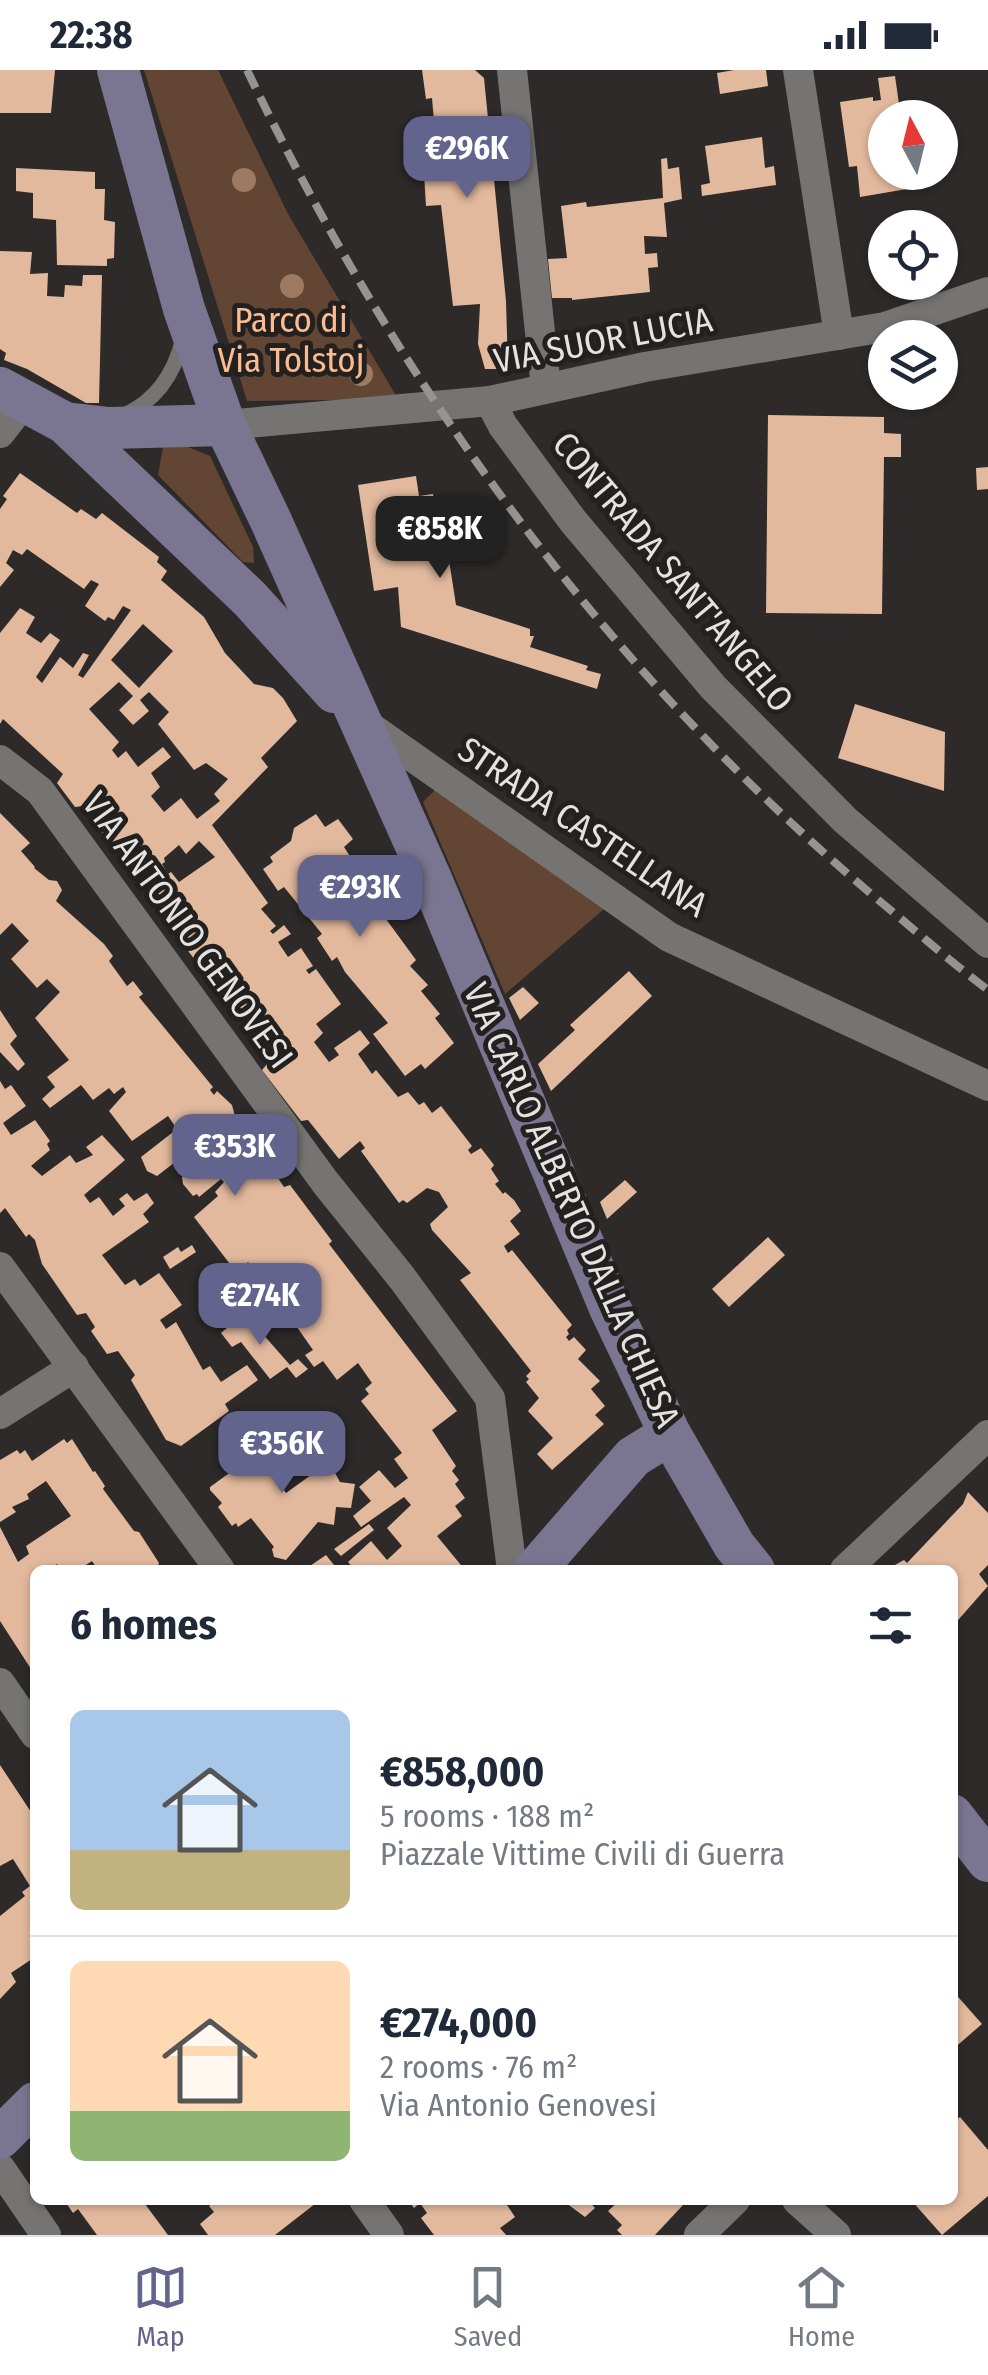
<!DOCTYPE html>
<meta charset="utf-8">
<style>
:root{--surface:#fff;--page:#f2f2f3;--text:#1f2937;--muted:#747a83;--line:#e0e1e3;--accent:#62648e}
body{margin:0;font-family:"Fira Sans Condensed",sans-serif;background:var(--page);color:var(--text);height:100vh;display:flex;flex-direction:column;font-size:38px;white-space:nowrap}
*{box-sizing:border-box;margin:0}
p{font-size:32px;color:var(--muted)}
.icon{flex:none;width:55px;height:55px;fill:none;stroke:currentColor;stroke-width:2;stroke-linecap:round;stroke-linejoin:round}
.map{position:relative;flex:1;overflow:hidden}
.drawer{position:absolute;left:30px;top:1495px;width:928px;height:640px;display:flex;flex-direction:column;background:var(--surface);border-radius:15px;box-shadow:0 2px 8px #0004}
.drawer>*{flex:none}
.needle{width:65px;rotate:353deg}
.tools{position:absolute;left:868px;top:30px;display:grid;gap:20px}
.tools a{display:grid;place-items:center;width:90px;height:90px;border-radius:50%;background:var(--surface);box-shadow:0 2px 8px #0004;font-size:50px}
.price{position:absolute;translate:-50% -85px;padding:0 22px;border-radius:20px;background:var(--accent);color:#fff;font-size:32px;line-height:65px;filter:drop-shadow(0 2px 5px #0008)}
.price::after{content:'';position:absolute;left:50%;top:60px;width:30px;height:22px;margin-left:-15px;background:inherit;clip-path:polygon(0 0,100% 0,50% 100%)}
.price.on{background:#222;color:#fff}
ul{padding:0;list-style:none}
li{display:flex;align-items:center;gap:30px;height:250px;padding:0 40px}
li+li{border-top:2px solid var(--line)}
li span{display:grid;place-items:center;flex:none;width:280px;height:200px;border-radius:15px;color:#555}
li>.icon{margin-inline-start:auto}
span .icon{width:120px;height:120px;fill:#fffc;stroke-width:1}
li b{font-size:42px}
h2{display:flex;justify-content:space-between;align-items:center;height:120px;padding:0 40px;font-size:42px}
.status{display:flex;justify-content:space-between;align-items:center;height:70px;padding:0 50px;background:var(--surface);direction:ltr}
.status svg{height:28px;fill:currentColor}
.dock{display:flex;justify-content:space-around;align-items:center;height:140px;border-top:2px solid var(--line);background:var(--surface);font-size:28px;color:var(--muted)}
.dock a{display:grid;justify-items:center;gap:5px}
.dock .on{color:var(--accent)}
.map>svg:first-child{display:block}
.green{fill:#624633}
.building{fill:#e2b99d;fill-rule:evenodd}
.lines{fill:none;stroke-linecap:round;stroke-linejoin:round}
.lane{stroke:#767472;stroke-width:15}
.street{stroke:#767472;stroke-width:30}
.secondary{stroke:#7a7590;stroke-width:42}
.rail{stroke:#969493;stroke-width:8;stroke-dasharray:20 10;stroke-linecap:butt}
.tree{fill:#9e7a62}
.labels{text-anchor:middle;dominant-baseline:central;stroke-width:10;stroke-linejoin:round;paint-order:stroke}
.park-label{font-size:35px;fill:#fabb91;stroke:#23211f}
.street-label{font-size:35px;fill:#e4e3e2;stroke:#23211f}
</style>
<div class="status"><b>22:38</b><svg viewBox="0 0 49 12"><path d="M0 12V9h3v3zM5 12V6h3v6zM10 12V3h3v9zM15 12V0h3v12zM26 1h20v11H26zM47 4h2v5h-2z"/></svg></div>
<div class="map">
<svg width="988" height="2165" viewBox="0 0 988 2165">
<rect width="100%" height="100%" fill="#2d2a29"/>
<g class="green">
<path d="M144,0h74l70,144 110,185 -151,2z"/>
<path d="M163,377h25l22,9 43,91 1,16 -11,-1 -85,-87z"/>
<path d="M435,720l169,119 -99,85 -82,-192z"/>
</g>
<g class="building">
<path d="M0,0h55l-4,43h-51z"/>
<path d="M422,0h53l9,8 22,223 2,68h-23l-7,-25 2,-40 -27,2 -12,-101 -15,1 -5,-82 13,-3 -2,-23 -6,1z"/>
<path d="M734,0h32l2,16 -48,8 -3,-21z"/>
<path d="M895,6l6,42h-16l-3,35 3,19h20l2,17 -47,8 -3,-31 -8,1 -9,-65 33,-5v4l8,-1 -3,-22z"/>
<path d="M762,67l3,31 9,-2 2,19 -74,11 -1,-11 9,-2 -5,-37z"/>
<path d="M667,88l1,11 11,-2 3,32 -18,4 3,34 -23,-1 1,18 12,-1 1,14 -10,1 2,24 -78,8v-2h-20l-4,-39 19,-1 -6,-52 25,-4 1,5 76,-9 -2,-39z"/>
<path d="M16,98l79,4v17h10l-1,31 11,2 -1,36 -7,1v7l-50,-1 -1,-45 -23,-2v-25l-17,-2z"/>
<path d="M0,181l32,1 -2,22 18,-1 -1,23 17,1 1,-12 17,1 1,-11h19l-3,128h-13l-59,-34 -23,-9 2,-7 -6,-4z"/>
<path d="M768,345l116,2v16l17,1v23h-17l-2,157 -116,-1z"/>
<path d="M988,397v22l-11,1 -1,-22z"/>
<path d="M20,403l57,40 4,-4 15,10 6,-6 57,44 -2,5 10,9 -6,9 43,37 21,36 29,31 19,4 10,10 14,23 -36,37 7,9 -56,58 56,78 -7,6 15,17 -6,5 3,3 11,-9 7,9 -13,8 10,15 13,-9 12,18 -7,4 3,4 7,-5 25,35 -25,20 7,9 -9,9 15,20 10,-7 -5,-7 26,-18 10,13 -12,11 14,20 4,-4 22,27 10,-5 11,13 5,-3 8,11 9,-7 31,40 -4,4 3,4 10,-6 13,17 -3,4 8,12 -4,3 8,10 2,-2 9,8 7,11 -11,10 10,13 -16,12 4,7 4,-3 60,75 -5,5 2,4 -3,3 3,4 5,-4 12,13 -8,9 22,22 -9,8 14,17 -10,9 9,9 -52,46 -15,-16 16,-16 -25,-27 11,-13 -13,-16 3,-3 -3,-3 5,-5 -71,-91 11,-7 -39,-43 -2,-6 18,-17 -9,-15 -12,-4 -20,15 -4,-3 -4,3 -38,-52 4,-3 -5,-7 -21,18 -31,-39 -7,1 -39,-51 11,-13 -11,-16 6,-5 -20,-27 -4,2 -8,-7 -18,-28 -7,4 -30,-38 4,-4 -8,-10 3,-5 -24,-33 -6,5 -58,-76 5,-4 -7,-10 -15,2 -18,-24 6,-9 -60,-55 -3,5v-91l20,-25 15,9 -9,16 15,10 9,-10 10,7 -24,37 6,6 18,-26 13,11 10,-15 6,2 -11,20 5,3 48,-68 -8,-4 -9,14 -6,-3 -3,4 -20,-15 14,-22 -8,-4 -7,9 -57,-40 -5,6 -9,-5 -7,13 8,7 -14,17v-78l7,-10 -4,-3zM143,554l30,27 -34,37 -28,-28zM119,612l14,14 -14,14 14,15 16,-14 -9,-11 9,-8 20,20 -11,12 36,46 12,-7 22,16 -14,15 6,7 -23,18 -16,-21 -17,14 -13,-16 9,-9 -9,-14 20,-16 -8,-10 -25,20 -12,-16 -8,7 -6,-8 7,-8 -30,-33zM199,771l16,16 -36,25 -8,-10 -3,2 -6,-10 3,-2 -1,-4 15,-13 7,9z"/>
<path d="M416,406l3,20 14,-2 3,16 5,-1 15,96 74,24v7h4l-4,11 58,19 -2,4 15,4 -4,15 -196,-62 -3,-40 -24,4 -16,-106z"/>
<path d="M855,634l90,28 -1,59 -106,-33z"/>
<path d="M0,743l30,30 -9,8 14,16 -1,1 15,12 8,1 5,9 -6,11 48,43 9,12 -4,5 18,25 6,-5 10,13 -4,3 74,90 -3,3 4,5 3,-4 15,14 6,23 5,-3 14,19 -3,2 7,9 3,-2 17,22 -3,3 6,9 6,-2 42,56 -3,3 128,167 -25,19 24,36 -4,5 7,9 -4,4 10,14 -10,8 7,10 -25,20 28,34h-110l-7,-8 23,-21 16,19 15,-14 -15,-18 24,-23 -7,-8 -43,30 -8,-11 18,-15 -12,-14 20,-17 16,18 13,-10 -14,-19 8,-6 -41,-52 8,-7 -4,-5 7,-6 -14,-20 -21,17 -14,-19 -9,6 -9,-12 8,-5 -37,-53 -4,3 -21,-27 4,-3 -7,-8 -12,10 -42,-55 24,-21 -3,-4 9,-10 -3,-3 -22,18 -2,-3 -4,2 -10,-12 -1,-7 19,-14 -9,-14 -35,27 -10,-5 -6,-14 36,-28 -9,-13 -36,25 -23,-30 17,-19 -3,-5 -9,7 -5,-6 -16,12 -12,-15 -31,23 -8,-9 13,-12 -8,-10 22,-17 -34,-42 25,-26 -13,-13 -10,9 -26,-29 18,-18 -17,-18 -12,12z"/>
<path d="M316,744l9,13 13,-8 15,20 -9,8 14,22 -12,9 11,14 9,-5 7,8 3,-3 13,22 -3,5 30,41 -6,6 18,19 -7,6 19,23 -5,4 19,25 -29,26 -4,-5 -16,12 -32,-42 15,-11 -43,-51 -8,-15 -5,4 -15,-23 5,-4 -38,-47 -6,4 -15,-22 10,-7 -3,-5 21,-16 3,-13z"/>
<path d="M629,901l23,25 -101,95 -13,-27 37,-34 -5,-5z"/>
<path d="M523,917l16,16 -19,17 -11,-22z"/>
<path d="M0,940l17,26 -7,8 15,20 -7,7 -18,-19z"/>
<path d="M0,1011l5,8 6,-4 15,21 -23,17 8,12 24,-15 15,21 -3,3 3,6 -19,16 11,10 28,-21 6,8 17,-8 -7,-8 16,-12 23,25 -41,35 6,8 9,-6 14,19 12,-10 -6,-7 8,-6 7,8 13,-8 7,10 -11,11 6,8 -47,33 23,30 10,-6 5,7 19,-13 23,32 -22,15 6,9 10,-7 27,48 7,-4 11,16 26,-17 11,15 -33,24 4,7 -48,35 -15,-6 -35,-60 4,-5 -17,-24 -11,3 -16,-23 4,-4 -9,-14 -9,2 -35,-51 -7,-24 -6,-6 -3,3 -21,-29 -5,5z"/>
<path d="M625,1110l12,12 -30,27 -7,-17z"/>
<path d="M768,1167l17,18 -56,52 -17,-18z"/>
<path d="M192,1175l4,7 -26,17 -7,-12 15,-10 3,5z"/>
<path d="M248,1240l7,8 -8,7 8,10 6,-3 29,33 8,-6 10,10 -12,9 -9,-11 -17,12 -29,-37 -9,5 -11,-14z"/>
<path d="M286,1362l20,27 -30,20 10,14 50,-36 6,10 -7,6 5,9 15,2 -4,24 -15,-1 -2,18 -16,-3 -32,38 -12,-3 -2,-8 2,-2 -23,-29 -13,9 -2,-4 -4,3 -14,-19 4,-4 -12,-13v-3z"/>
<path d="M64,1369l3,4 5,-4 21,33 2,-1 10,15 -2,3 31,42 5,1 20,31 -2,7h-59l-6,-9 -14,9h-18l-3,-6 -10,6h-12l-2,102 -33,-51v-94l18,35 11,-8 -3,-8 45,-30 -25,-35 -19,13 2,5 -17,8 4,5 -16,10v-62l17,-10 3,4 5,-4 7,11z"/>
<path d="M968,1422l20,21v52l-9,9 9,12 -36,41v-57h-56l-3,-4 11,-6 3,3 56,-59z"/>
<path d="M369,1454l5,6 -33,26 -7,-7z"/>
<path d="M326,1485l12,15h-34z"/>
<path d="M0,1695l35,53v139l-24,16 5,9 -16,17v-83l25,-20 -3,-4 8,-6 -17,-27 -13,7z"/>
<path d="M952,1920l30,34 -30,26z"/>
<path d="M960,2047l28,33v46l-46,39 -31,-35h41v-77z"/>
<path d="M64,2130h78l26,35h-71l-19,-26 -5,4z"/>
<path d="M211,2130h109l-45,35h-67l-8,-11 14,-12 -5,-6 4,-3z"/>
<path d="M408,2130h106l-7,5 8,12 -15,11 6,7h-72l-13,-17 6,-5 -7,-10 -6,5z"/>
<path d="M562,2130h26l7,8 -10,9z"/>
<path d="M620,2130h59l4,5 -28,30h-33l-5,-5 5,-5 -14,-14z"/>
</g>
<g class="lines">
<path class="lane" d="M124,345c34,-15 51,-43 59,-77"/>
<g class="street">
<path d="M512,0l34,318"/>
<path d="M798,0l41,265"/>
<path d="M490,331l13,25 70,95 140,166 132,133 143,123"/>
<path d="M225,355l265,-24 155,-34 240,-40 103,-35"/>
<path d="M0,363l24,-31"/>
<path d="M363,652l306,215 319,149"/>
<path d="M0,690l40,31 285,391 77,96 88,120 22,172"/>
<path d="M0,1197l220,303"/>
<path d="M0,1344l74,-47"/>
<path d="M845,1500l143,-135"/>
<path d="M0,1613l35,51"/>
<path d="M0,2098l46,67"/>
<path d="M364,2130l25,35"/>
<path d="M797,2130l39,35"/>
<path d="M699,2165l36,-35"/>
</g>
<g class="secondary">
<path d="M118,0l66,239 41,116 46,96 160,358 179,429 60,126 64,111 20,25"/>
<path d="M0,318l65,35 185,176 84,93"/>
<path d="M65,353l44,5 116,-3"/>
<path d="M535,1500l98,-113 37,-23"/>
<path d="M952,1745l36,46"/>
<path d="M0,2068l35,-35"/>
</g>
<path class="rail" d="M247,0c154,323 370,615 647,843 31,26 62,53 94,77"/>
</g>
<g class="tree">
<circle cx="244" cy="110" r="12"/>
<circle cx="292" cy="216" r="12"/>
<circle cx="361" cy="304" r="12"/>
</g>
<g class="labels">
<g class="park-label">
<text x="291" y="250">Parco di<tspan x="291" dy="40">Via Tolstoj</tspan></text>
</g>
<g class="street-label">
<text transform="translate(603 270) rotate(-11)">VIA SUOR LUCIA</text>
<text transform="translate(673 502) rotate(50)">CONTRADA SANT'ANGELO</text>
<text transform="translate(583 757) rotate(34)">STRADA CASTELLANA</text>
<text transform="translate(188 860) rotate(54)">VIA ANTONIO GENOVESI</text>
<text transform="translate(572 1135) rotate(66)">VIA CARLO ALBERTO DALLA CHIESA</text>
</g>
</g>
</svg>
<div class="tools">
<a><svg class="needle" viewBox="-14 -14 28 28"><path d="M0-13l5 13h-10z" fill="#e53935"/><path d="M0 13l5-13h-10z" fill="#747a83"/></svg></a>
<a><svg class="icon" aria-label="locate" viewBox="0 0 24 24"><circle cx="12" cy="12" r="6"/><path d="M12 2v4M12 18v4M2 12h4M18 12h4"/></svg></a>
<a><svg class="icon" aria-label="layers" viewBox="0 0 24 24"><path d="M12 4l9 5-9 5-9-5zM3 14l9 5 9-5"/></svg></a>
</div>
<b class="price" style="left:467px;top:131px">€296K</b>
<b class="price on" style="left:440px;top:511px">€858K</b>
<b class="price" style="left:360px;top:870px">€293K</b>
<b class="price" style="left:235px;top:1129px">€353K</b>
<b class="price" style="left:260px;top:1278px">€274K</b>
<b class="price" style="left:282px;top:1426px">€356K</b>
<section class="drawer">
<h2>6 homes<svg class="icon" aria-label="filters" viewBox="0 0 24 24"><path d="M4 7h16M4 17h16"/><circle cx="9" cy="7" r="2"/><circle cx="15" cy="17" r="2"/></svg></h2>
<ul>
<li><span style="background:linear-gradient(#a9c7e8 70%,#c2b280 0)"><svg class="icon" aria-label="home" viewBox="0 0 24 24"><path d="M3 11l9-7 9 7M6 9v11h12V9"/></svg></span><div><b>€858,000</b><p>5 rooms · 188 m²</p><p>Piazzale Vittime Civili di Guerra</p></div></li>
<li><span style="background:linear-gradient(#ffd9b3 75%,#8fb573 0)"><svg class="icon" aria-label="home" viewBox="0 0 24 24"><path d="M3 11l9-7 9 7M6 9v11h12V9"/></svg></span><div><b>€274,000</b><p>2 rooms · 76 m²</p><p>Via Antonio Genovesi</p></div></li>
</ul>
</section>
</div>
<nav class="dock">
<a class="on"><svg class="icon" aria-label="map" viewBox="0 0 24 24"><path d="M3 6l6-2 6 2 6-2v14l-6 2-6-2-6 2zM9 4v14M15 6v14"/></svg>Map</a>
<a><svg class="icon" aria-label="saved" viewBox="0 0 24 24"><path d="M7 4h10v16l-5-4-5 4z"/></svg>Saved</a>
<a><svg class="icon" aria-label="home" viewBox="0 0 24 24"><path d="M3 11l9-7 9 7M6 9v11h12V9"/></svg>Home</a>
</nav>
